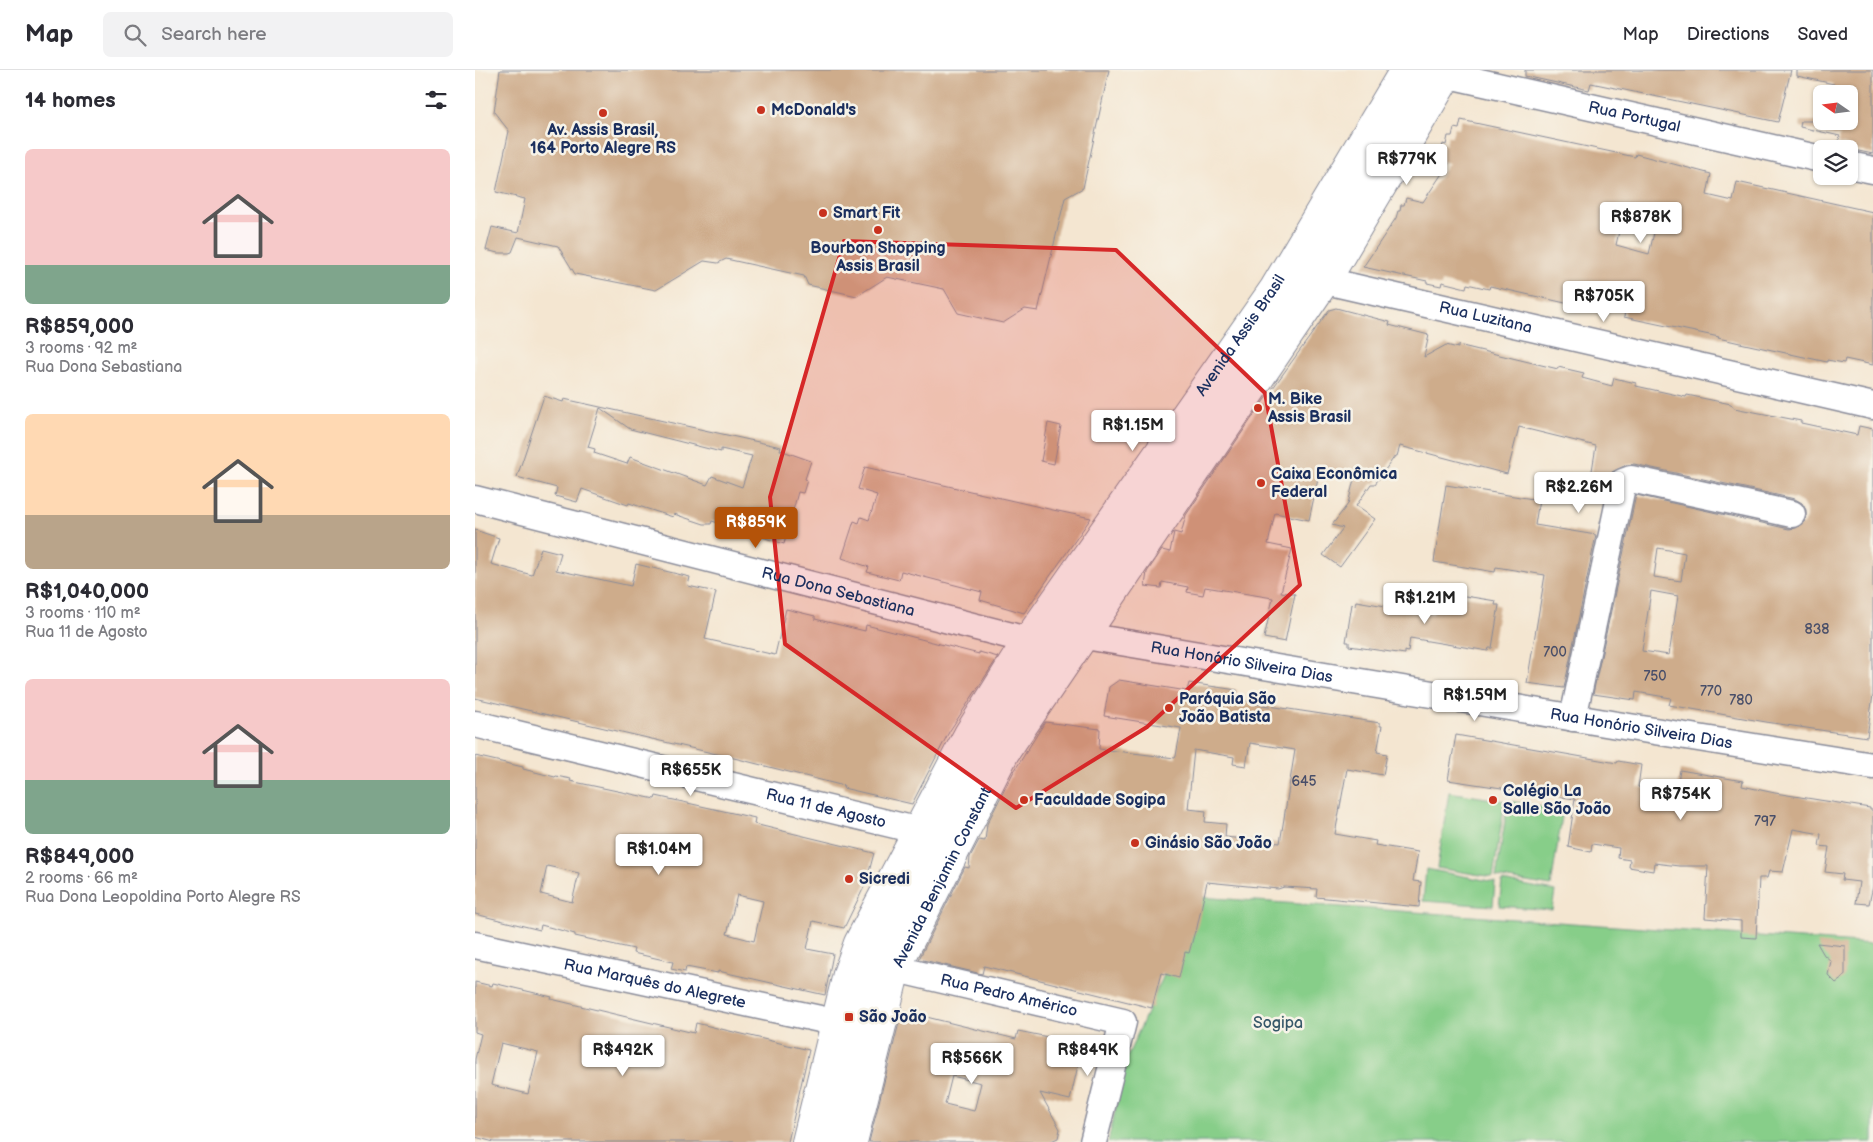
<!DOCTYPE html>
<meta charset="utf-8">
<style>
:root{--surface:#fff;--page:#f2f2f3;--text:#2b2b33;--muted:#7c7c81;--line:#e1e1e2;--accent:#b45309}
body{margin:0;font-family:"Balsamiq Sans",sans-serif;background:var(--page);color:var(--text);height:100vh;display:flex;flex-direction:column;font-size:19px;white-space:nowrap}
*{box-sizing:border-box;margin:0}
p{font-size:16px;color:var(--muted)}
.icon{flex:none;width:28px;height:28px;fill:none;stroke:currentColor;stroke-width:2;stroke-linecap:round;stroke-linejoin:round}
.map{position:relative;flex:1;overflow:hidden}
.sheet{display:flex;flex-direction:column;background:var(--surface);width:475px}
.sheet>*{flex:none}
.needle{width:32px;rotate:284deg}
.buttons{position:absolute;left:1338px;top:15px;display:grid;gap:10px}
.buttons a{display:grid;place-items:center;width:45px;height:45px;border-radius:8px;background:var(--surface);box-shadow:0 1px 4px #0004;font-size:25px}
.price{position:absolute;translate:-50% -42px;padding:0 11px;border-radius:5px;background:#fff;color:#222;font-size:16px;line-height:32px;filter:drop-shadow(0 1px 2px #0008)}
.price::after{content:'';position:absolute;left:50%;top:30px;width:15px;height:11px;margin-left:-8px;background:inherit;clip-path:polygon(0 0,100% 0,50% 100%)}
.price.on{background:var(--accent);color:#fff}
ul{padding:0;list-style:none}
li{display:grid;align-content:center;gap:10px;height:265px;padding:0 25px}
li span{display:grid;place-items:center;height:155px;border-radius:8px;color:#555}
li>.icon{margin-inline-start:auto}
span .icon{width:90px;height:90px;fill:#fffc;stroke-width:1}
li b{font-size:21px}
h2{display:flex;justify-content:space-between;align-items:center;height:60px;padding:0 25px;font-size:21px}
header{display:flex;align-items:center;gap:30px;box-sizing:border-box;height:70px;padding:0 25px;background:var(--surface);border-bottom:1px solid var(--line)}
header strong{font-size:24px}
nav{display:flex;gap:28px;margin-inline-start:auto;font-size:18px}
.search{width:350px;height:45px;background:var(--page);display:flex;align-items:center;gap:12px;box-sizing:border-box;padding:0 18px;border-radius:8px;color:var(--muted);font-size:19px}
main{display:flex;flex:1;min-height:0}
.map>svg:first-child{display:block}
.green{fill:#87ce89;stroke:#517e74}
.building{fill:#ceac8b;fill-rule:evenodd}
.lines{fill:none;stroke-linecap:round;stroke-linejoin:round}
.minor-casing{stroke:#888a98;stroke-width:29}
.major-casing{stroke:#888a98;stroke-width:30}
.minor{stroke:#fff;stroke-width:26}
.major{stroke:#fff;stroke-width:28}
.marked{fill:#d62828;fill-opacity:0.2;stroke:#d62828;stroke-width:4;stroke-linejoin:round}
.poi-dot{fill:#c8321e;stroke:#f7f3e8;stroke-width:2}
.labels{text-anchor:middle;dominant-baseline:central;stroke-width:5;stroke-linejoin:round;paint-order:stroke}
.number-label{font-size:14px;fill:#484e69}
.poi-label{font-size:16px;font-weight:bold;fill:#1b2f5e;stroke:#f7f3e8;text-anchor:start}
.street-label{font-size:16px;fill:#1b2f5e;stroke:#f7f3e8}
.park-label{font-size:16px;fill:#365769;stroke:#f7f3e8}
</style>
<header>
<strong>Map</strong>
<div class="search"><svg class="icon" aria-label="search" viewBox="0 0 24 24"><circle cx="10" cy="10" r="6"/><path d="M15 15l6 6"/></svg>Search here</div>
<nav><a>Map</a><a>Directions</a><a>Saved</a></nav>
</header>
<main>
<section class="sheet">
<h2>14 homes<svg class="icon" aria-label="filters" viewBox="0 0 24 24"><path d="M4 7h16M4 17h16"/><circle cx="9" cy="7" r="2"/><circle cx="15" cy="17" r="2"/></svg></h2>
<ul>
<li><span style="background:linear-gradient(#f6c9c9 75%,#7fa58c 0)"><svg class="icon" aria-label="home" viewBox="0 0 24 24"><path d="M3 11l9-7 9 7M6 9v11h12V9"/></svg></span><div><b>R$859,000</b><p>3 rooms · 92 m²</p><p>Rua Dona Sebastiana</p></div></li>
<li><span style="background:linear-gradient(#ffd9b3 65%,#b9a48a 0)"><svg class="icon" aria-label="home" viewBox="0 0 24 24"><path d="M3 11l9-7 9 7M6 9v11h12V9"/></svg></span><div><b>R$1,040,000</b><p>3 rooms · 110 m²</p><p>Rua 11 de Agosto</p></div></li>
<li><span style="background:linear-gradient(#f6c9c9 65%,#7fa58c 0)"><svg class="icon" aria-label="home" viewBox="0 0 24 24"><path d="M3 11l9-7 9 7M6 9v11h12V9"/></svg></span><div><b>R$849,000</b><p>2 rooms · 66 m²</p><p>Rua Dona Leopoldina Porto Alegre RS</p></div></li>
</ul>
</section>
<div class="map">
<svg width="1398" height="1072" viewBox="0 0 1398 1072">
<rect width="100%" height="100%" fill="#f7f3e8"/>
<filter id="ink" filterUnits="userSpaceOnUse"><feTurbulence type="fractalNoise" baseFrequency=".02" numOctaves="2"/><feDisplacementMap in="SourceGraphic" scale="10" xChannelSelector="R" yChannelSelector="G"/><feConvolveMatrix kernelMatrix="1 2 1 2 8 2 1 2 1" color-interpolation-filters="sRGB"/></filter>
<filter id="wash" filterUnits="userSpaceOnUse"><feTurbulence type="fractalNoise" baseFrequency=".0096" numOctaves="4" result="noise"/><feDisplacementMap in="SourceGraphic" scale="20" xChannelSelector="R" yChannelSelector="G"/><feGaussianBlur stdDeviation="1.12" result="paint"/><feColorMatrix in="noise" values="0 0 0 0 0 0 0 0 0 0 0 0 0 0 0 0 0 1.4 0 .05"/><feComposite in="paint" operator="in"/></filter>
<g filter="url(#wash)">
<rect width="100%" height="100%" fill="#f4e6d1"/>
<g class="green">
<path d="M974,722l56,9 -12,76 -56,-9z"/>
<path d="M1033,731l55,9 -12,76 -55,-9z"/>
<path d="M951,799l69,13 -2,24 -70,-5z"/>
<path d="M1027,811l53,10 -3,19 -53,-4z"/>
<path d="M724,827l674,47v198h-765l20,-87z"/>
</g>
<g id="blocks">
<g class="building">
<path d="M25,0h609l-26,118 -18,10 -27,113 -13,-2 -22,14 -45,-10 -14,-24 -57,-12 -30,19 -49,-11 -4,-9 -78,-17 -8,4 -14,-2 -48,29 -81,-16 -17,-28 -40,-9 -6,15 -3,1h-11l-12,-3 6,-23 26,6 7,-34 -29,-7 13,-61 -15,-19z"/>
<path d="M1050,0h266l-13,52 -187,-39 -2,7 -64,-14z"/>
<path d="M1322,0h76v84l-24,-5 1,-3 -12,-3 2,-7 -40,-9 1,-6h48v-13l3,-14h-21l3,-10 -37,-8z"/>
<path d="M986,50l174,37 1,-3 75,20 -4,21 26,6 4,-19 136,30v153l-28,-6 -1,4 -17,-3v2l-87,-19 -22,-5 1,-1 -95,-20 1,-6 -41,-10 -1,6 -93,-21 -1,3 -22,-5 -1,4 -24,-6 -1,4 -14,-3v-2l-64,-14 33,-49 2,-7h2l1,-6h3l2,-7 17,4 26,-39 -10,-2 4,-17 3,1 2,-9h4l2,-8 5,1zM1148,143l34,7 -8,34 -33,-9z"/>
<path d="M861,238l54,14 -1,3 40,10 -5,22 22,-12 12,3v-3l100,24v-2l26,6 -2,5 30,8 2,-8 22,5v3l50,11 1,-2 44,9 3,4 67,13v2l56,12 2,-9 14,3v266l-6,42 -101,-15 -97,-17 2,-7 -35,-6 -1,8 -42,-6 43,-199 153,34 7,-1 7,-4 3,-6v-8l-4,-7 -7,-4 -161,-35 -8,1 -14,7 -5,14 -17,-3 6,-37 -77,-19 -12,47 -107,-28 -3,10h-2l-20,28h-4l-15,22 19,13 -35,48 -17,-12 20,-27 -11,-3 16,-21 6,-25 -34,-9 -11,50 -34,-7 -7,31 24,5 -11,43 14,2 -10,48 -21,-4 9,-40 -68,-11 -2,8 -16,-3 1,-5 -26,-5 -1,6 -16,-2 2,-14 15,-22 8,2 4,-20 7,2 5,-19 74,-109 69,-96zM1183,478l27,5 -4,28 -27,-4zM1176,521l27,5 -9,59 -27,-4z"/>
<path d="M69,326l19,6 1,-3 217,48 -1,3 31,11 -6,18 2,1 -4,13 -5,-1 -14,52 -72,-23 -1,3h-7l-30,-10 -1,3 -44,-14 -1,2 -46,-16 -5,13 -22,-6 2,-8 -40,-11zM125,338l30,21 91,23v-3l31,7 -10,31 -30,-11 -5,9 -77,-28 -3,7 -33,-11 1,-4 -7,-2z"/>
<path d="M573,353l13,3 -7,38 -13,-3z"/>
<path d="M390,397l188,43 38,8 -67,95 -44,-13 2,-8 -81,-21 -2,9 -32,-8 2,-5 -27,-9 12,-37 5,2 2,-6 8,3 8,-25 -19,-6z"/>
<path d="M971,415l93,15 -4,25 61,10 -32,153 -37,-5 18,-108 -49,-8 -1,5 -61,-10z"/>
<path d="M0,460l24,8 -8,26 41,11 9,-27 20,5 -5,17 75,16 5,-22 54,13 -2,9 28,6 -11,47 18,4 52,12 11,-46 29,7v3l50,12 1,-6 113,29v-2l19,5 -49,75 -37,72 -69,-16 1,-2 -106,-27 -263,-61z"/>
<path d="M965,522l56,9 -1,4h4l-7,43h-3l-1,3 -78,-13 -2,14 -3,-1v3l-56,-8v-4h-3l6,-38 3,1 1,-4 77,13 3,-19h3z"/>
<path d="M644,610l68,11 2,-8 48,7 -2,9 21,4v1l124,19v3h2l-5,26 10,2 -4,21 -36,-6 -12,65 41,7 -1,4 43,7 -5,29 8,1 -2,25 -103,-10 1,-8 -33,-2 -6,2 -71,-7 -11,50 -1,-1 -6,22 -4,-1 -6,26 -18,-5 -9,35 -168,-42 -2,8 -63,-15 46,-92 4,1 1,-11 9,-17 6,1 2,-17 26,-51 32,-51 55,7 -1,20 76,9 1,-2 5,-28 -77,-12 5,-29zM775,673l45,7 -15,93 -55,-6 1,-13 -21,-2 1,-11 -18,-2 6,-59 40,7 -1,7 13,2z"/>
<path d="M981,665l161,28 1,-2 23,4 -3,22 38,7 4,-24 63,11 -1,5 33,7 95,15v2h3v76l-4,18 -13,-1 3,-21 -17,-2 1,-6 -18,-2 4,-25 -10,-1 2,-12 -28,-5 -10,43 -14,-1 -2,7h-8l-3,60 -15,-1v-16l-36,-3 3,-52h-29l-25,-3 -1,8 -24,-4 1,-7 -12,-2 1,-10 -27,-4 -1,8 -23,-5 7,-48 -127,-19z"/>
<path d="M0,686l48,11v2l32,8 1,-1 15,3 -1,2 85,18 1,-3 99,22 -1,6 120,29 -8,30 -22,45 -31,-7 -6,28 26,5 -8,41 -107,-24v2l-32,-6 -1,5 -14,-3 2,-7 -40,-9 1,-4 -59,-13v-2l-34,-9 -1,5 -65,-16zM72,796l32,7 -7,29 -31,-8zM262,825l26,6 -9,40 -27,-7z"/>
<path d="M1342,873l28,3v28l-2,4 -7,5 -8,-8 3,-14 -7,-6z"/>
<path d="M0,912l17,4 1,-3 59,14 -1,2 143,34 2,-10 113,27 -21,92h-294l-19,-5v-78l6,-25 -6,-2zM26,973l37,9 -10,42 -37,-9z"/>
<path d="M427,941l114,28 2,-8 65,13 -13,56 -30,-7 20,36 -2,9 -9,4h-180zM477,1006l29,7 -7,28 -29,-7z"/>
</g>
</g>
</g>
<g filter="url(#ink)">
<use href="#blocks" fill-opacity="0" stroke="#888a98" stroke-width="1"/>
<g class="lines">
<defs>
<g id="minor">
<path id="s1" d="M974,0v5l372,84"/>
<path d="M1374,95l24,5"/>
<path id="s2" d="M829,214l22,-3 547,125"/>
<path id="s3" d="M0,429l552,141"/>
<path id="s4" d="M610,566l532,89 256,41"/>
<path d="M1098,648l50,-236 8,-3 161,35"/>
<path id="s5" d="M0,654l441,106"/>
<path id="s6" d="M0,875l359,77"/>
<path id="s7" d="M421,899l227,53 -30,120"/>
<path d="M354,1072l47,-181 110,-218 314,-459 128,-214"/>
</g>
<g id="major">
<path id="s8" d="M331,1072l41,-168 11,-31 110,-209 59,-94 247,-352 130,-218"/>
<path id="s9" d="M378,1072l43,-173 109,-216 321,-472 125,-211"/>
</g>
</defs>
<use href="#minor" class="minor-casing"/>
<use href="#major" class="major-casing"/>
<use href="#minor" class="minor"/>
<use href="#major" class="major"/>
</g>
</g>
<path class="marked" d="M369,171l272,9 149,143 35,192 -153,142 -131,81 -231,-164 -15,-147z"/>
<g class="poi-dot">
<circle cx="286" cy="40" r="5"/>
<circle cx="128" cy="43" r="5"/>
<circle cx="348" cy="143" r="5"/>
<circle cx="403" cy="160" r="5"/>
<circle cx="783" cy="338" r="5"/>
<circle cx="786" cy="413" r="5"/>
<circle cx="694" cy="638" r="5"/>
<circle cx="549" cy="730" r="5"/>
<circle cx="1018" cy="730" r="5"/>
<circle cx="660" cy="773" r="5"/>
<circle cx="374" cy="809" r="5"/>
<rect x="369" y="942" width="10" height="10" rx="2.5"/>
</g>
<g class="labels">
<g class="number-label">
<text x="1342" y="559">838</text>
<text x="1080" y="582">700</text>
<text x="1180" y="606">750</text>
<text x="1236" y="621">770</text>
<text x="1266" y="630">780</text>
<text x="829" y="711">645</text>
<text x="1290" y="751">797</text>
</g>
<g class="poi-label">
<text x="296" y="40">McDonald's</text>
<text x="128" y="60" text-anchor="middle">Av. Assis Brasil,<tspan x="128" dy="18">164 Porto Alegre RS</tspan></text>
<text x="358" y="143">Smart Fit</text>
<text x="403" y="178" text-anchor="middle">Bourbon Shopping<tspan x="403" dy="18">Assis Brasil</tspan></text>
<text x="793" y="329">M. Bike<tspan x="793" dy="18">Assis Brasil</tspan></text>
<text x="796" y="404">Caixa Econômica<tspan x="796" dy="18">Federal</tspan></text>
<text x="704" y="629">Paróquia São<tspan x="704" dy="18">João Batista</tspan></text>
<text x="1028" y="721">Colégio La<tspan x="1028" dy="18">Salle São João</tspan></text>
<text x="559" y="730">Faculdade Sogipa</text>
<text x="670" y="773">Ginásio São João</text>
<text x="384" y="809">Sicredi</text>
<text x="384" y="947">São João</text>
</g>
<g class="street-label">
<text stroke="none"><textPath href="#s1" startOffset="195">Rua Portugal</textPath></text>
<text stroke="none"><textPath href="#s2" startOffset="186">Rua Luzitana</textPath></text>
<text stroke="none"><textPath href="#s8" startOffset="925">Avenida Assis Brasil</textPath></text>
<text stroke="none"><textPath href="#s3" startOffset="375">Rua Dona Sebastiana</textPath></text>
<text stroke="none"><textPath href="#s4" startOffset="159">Rua Honório Silveira Dias</textPath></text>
<text stroke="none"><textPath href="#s4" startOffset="564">Rua Honório Silveira Dias</textPath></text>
<text stroke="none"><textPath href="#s5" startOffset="361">Rua 11 de Agosto</textPath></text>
<text stroke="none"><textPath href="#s9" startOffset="281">Avenida Benjamin Constant</textPath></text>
<text stroke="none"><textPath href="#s6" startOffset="184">Rua Marquês do Alegrete</textPath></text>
<text stroke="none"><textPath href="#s7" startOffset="116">Rua Pedro Américo</textPath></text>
</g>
<g class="park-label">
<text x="803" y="953">Sogipa</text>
</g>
</g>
</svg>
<div class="buttons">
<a><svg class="needle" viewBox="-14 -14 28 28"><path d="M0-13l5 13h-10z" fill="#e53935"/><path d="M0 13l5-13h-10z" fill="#7c7c81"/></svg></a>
<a><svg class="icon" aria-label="layers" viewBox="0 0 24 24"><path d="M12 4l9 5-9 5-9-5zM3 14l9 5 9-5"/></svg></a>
</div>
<b class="price" style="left:932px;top:116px">R$779K</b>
<b class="price" style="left:1166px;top:174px">R$878K</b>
<b class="price" style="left:1129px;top:253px">R$705K</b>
<b class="price" style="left:658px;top:382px">R$1.15M</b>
<b class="price" style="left:1104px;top:444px">R$2.26M</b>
<b class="price on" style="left:281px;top:479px">R$859K</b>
<b class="price" style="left:950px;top:555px">R$1.21M</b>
<b class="price" style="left:1000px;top:652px">R$1.59M</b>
<b class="price" style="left:216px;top:727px">R$655K</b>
<b class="price" style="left:1206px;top:751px">R$754K</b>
<b class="price" style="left:184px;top:806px">R$1.04M</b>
<b class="price" style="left:148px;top:1007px">R$492K</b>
<b class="price" style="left:613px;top:1007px">R$849K</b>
<b class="price" style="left:497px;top:1015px">R$566K</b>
</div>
</main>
